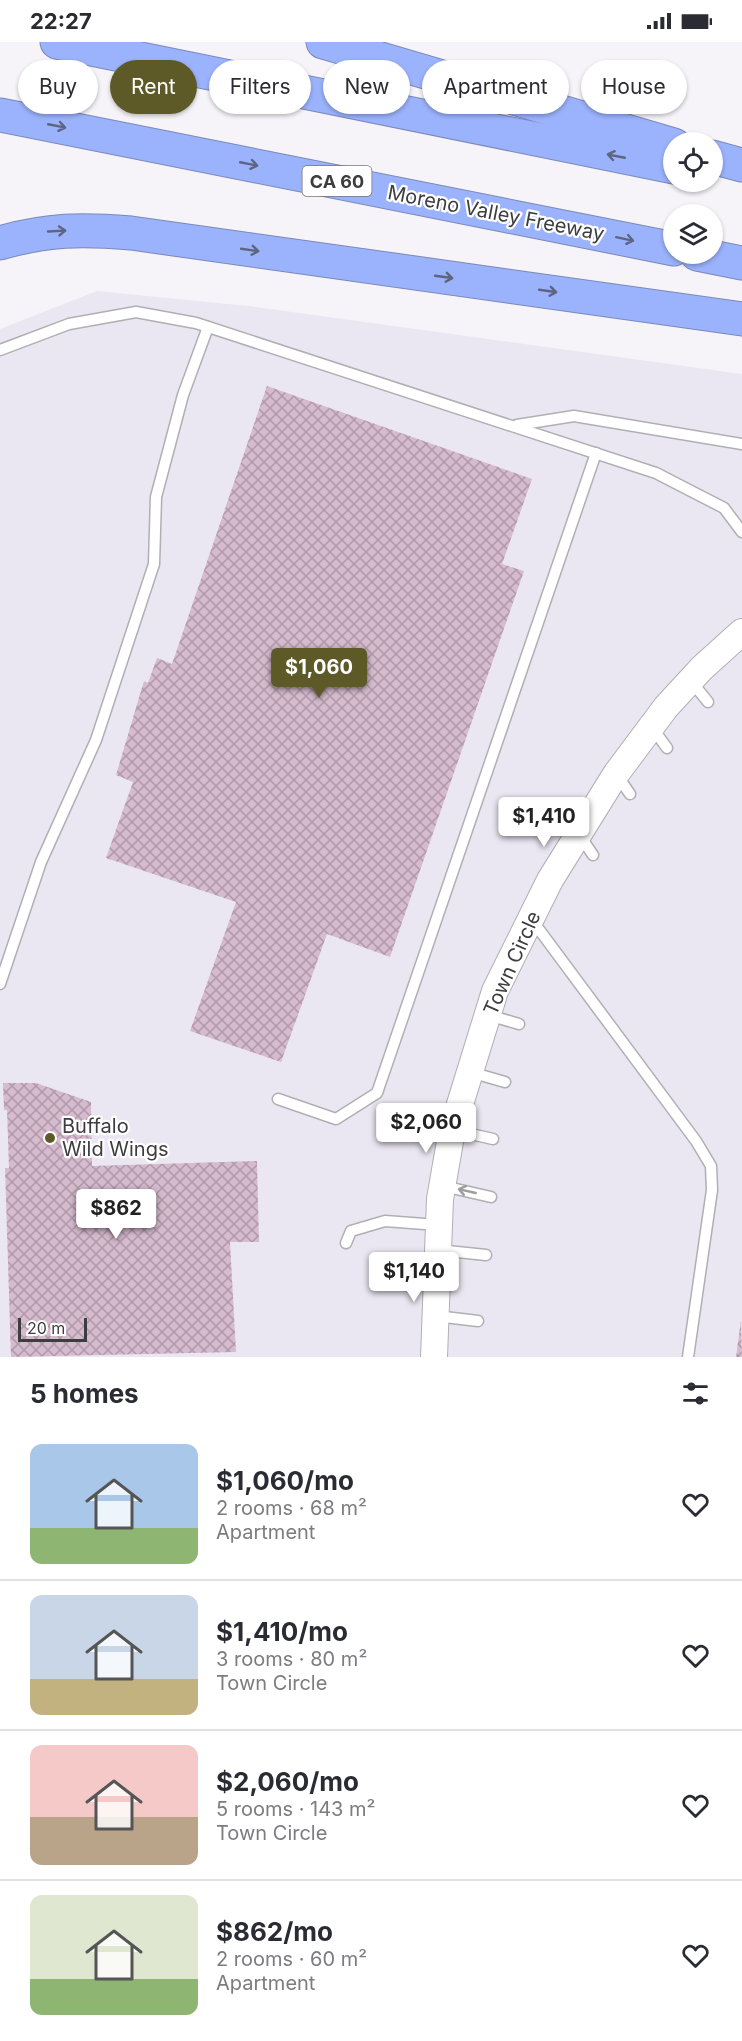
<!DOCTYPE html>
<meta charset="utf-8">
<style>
:root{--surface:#fff;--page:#f7f7f7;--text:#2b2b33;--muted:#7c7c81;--line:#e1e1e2;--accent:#5d5a27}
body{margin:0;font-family:Inter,sans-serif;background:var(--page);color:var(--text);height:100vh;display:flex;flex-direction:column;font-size:22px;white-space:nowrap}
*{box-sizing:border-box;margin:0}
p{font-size:20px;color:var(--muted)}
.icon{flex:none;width:33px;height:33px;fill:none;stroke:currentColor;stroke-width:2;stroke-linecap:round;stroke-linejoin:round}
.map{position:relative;height:1315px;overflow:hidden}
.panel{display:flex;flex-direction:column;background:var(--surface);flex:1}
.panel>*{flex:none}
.banner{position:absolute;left:18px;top:18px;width:706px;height:54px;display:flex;gap:12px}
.fabs{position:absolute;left:663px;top:90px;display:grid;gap:12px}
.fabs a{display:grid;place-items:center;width:60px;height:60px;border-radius:50%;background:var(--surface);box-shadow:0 2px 4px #0004;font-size:30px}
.scale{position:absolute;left:18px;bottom:15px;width:69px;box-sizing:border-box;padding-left:6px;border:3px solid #3d3c3e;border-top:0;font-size:16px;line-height:21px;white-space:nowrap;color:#3d3c3e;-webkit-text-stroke:4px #fff;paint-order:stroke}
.price{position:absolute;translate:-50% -51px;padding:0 14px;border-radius:6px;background:#fff;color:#222;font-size:20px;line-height:39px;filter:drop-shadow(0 2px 3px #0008)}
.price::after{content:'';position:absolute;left:50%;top:36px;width:18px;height:14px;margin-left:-9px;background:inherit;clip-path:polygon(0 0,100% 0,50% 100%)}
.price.on{background:var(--accent);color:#fff}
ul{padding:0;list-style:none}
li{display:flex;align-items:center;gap:18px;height:150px;padding:0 30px}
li+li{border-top:2px solid var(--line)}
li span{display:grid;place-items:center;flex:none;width:168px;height:120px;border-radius:12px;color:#555}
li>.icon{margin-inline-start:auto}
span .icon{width:72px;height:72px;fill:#fffc;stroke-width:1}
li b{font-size:26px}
h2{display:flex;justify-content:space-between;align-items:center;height:72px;padding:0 30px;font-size:26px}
.tag{padding:0 21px;border-radius:27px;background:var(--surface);box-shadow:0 2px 4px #0004;font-size:21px;line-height:54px}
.tag.on{background:var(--accent);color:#fff}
.status{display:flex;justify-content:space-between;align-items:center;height:42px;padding:0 30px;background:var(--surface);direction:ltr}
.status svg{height:16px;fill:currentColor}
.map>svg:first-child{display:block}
.built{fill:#ebe7f2}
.building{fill:url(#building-cross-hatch)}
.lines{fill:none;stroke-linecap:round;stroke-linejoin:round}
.service-casing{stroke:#b0afb3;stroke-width:13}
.tertiary-casing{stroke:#b0afb3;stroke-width:28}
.motorway-casing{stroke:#7a89ba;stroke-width:35}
.service{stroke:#fff;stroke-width:10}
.tertiary{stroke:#fff;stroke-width:26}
.motorway{stroke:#9bb2fc;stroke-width:33}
.oneway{stroke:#5e6580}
.oneway2{stroke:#9e9e9e}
.poi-dot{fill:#5d5a27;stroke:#fff;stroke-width:2}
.labels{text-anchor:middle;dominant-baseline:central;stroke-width:4.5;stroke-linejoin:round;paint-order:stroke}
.shield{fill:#fff;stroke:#777678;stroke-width:1.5}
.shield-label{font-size:18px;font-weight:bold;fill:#3d3c3e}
.street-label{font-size:20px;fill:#3d3c3e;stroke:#fff}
.poi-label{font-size:20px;fill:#3d3c3e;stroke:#fff;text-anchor:start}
</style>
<div class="status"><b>22:27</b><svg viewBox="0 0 49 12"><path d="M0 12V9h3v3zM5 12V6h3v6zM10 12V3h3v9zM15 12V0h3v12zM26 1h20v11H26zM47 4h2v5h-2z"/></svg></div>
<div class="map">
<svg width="742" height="1315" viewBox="0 0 742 1315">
<defs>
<pattern id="building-cross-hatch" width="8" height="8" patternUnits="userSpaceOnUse" patternTransform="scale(1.5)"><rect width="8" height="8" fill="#d6bbcf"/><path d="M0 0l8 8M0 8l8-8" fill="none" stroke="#af99a9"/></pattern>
</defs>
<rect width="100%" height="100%" fill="#f6f4f9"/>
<path class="built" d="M97,249l151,15 494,68v983h-742v-1028z"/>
<g class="building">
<path d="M267,344l265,93 -30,85 22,7 -134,386 -63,-23 -46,128 -91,-31 46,-129 -130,-44 27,-76 -17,-7 28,-94 4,2 9,-25 15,6z"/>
<path d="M3,1041h33l55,19 1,64 165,-5 2,81h-29l6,110 -225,5 -6,-189h4l-2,-58h-3z"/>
<path d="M741,1278l1,37h-6z"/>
</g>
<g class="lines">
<defs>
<g id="service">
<path d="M0,308l69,-26 67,-12 60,11 460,150 68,35 18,24"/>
<path d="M517,383l57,-9 168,28"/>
<path d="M691,639l17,21"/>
<path d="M651,684l16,22"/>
<path d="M617,733l13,19"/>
<path d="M580,794l13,19"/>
<path d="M532,878l164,221 15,25 1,24 -24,167"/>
<path d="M0,942l41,-122 55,-122 58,-176 2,-67 27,-102 25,-68"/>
<path d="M488,973l31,9"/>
<path d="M470,1030l35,10"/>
<path d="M278,1057l58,20 41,-26 219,-640"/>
<path d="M453,1088l40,9"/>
<path d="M443,1144l48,11"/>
<path d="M346,1201l5,-12 34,-10 53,4"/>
<path d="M438,1208l48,5"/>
<path d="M436,1274l42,5"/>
</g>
<path id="tertiary" d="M434,1315l6,-158 12,-69 43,-139 55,-111 66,-106 50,-67 36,-39 40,-36"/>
<g id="motorway">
<path d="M57,0l617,125"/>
<path d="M323,0l351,103"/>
<path d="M0,73l674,134"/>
<path d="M712,115l30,8"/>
<path d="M0,201c48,-14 82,-14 131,-10l611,86"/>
<path d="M697,212l45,9"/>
</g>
</defs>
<use href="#service" class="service-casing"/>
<use href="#tertiary" class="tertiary-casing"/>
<use href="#motorway" class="motorway-casing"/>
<use href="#service" class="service"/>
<use href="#tertiary" class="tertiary"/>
<use href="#motorway" class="motorway"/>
</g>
<defs><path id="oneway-shaft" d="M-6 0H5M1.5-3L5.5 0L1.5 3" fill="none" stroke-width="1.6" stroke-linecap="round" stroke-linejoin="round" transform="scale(1.5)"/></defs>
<g class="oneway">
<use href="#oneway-shaft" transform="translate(57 84) rotate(11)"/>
<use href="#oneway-shaft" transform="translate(616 114) rotate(-169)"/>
<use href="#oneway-shaft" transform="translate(249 122) rotate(11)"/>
<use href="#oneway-shaft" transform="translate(57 189) rotate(-3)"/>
<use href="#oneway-shaft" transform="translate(625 197) rotate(12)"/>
<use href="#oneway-shaft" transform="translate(250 208) rotate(8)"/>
<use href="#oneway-shaft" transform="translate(444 235) rotate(8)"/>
<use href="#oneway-shaft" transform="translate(548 249) rotate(8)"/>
</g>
<use class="oneway2" href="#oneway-shaft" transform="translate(467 1149) rotate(-167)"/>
<circle class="poi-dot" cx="50" cy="1096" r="6"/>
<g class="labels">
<rect class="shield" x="302.5" y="124" width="69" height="30" rx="4.5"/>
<g class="shield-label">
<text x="337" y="139">CA 60</text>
</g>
<g class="street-label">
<text transform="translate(496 171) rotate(11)">Moreno Valley Freeway</text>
<text transform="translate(512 921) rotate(-66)">Town Circle</text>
</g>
<g class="poi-label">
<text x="62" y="1084">Buffalo<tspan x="62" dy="23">Wild Wings</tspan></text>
</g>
</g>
</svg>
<div class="fabs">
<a><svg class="icon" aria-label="locate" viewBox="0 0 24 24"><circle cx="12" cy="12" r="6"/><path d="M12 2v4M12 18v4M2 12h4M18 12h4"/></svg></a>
<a><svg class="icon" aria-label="layers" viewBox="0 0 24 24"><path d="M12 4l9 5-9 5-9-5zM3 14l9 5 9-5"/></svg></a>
</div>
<div class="scale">20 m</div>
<b class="price on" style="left:319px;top:657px">$1,060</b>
<b class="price" style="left:544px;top:806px">$1,410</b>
<b class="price" style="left:426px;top:1112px">$2,060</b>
<b class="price" style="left:116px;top:1198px">$862</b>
<b class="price" style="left:414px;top:1261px">$1,140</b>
<div class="banner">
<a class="tag">Buy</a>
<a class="tag on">Rent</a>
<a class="tag">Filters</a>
<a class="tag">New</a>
<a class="tag">Apartment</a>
<a class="tag">House</a>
</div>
</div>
<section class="panel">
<h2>5 homes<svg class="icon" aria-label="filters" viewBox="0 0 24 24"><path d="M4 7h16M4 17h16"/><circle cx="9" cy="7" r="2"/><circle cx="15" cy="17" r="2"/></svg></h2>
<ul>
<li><span style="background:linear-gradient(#a9c7e8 70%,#8fb573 0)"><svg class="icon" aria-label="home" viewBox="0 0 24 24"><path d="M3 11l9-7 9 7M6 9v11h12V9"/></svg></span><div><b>$1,060/mo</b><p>2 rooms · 68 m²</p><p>Apartment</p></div><svg class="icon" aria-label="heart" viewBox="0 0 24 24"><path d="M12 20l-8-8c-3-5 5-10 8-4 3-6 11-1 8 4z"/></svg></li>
<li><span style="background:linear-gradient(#c9d6e8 70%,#c2b280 0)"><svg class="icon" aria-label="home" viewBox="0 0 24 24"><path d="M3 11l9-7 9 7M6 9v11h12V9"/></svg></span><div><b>$1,410/mo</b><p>3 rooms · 80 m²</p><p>Town Circle</p></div><svg class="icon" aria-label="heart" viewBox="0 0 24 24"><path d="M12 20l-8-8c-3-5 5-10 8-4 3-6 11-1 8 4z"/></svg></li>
<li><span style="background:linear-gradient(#f6c9c9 60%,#b9a48a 0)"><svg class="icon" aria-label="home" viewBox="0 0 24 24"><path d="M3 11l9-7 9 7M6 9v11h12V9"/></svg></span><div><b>$2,060/mo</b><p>5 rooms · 143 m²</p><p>Town Circle</p></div><svg class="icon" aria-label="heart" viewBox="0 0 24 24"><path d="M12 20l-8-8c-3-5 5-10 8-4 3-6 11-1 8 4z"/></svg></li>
<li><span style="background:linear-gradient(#dfe7d0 70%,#8fb573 0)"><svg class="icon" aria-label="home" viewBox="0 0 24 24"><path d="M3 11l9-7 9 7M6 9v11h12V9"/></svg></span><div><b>$862/mo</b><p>2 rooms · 60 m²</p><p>Apartment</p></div><svg class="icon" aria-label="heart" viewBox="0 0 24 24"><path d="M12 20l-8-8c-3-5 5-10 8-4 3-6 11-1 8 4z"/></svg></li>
</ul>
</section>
